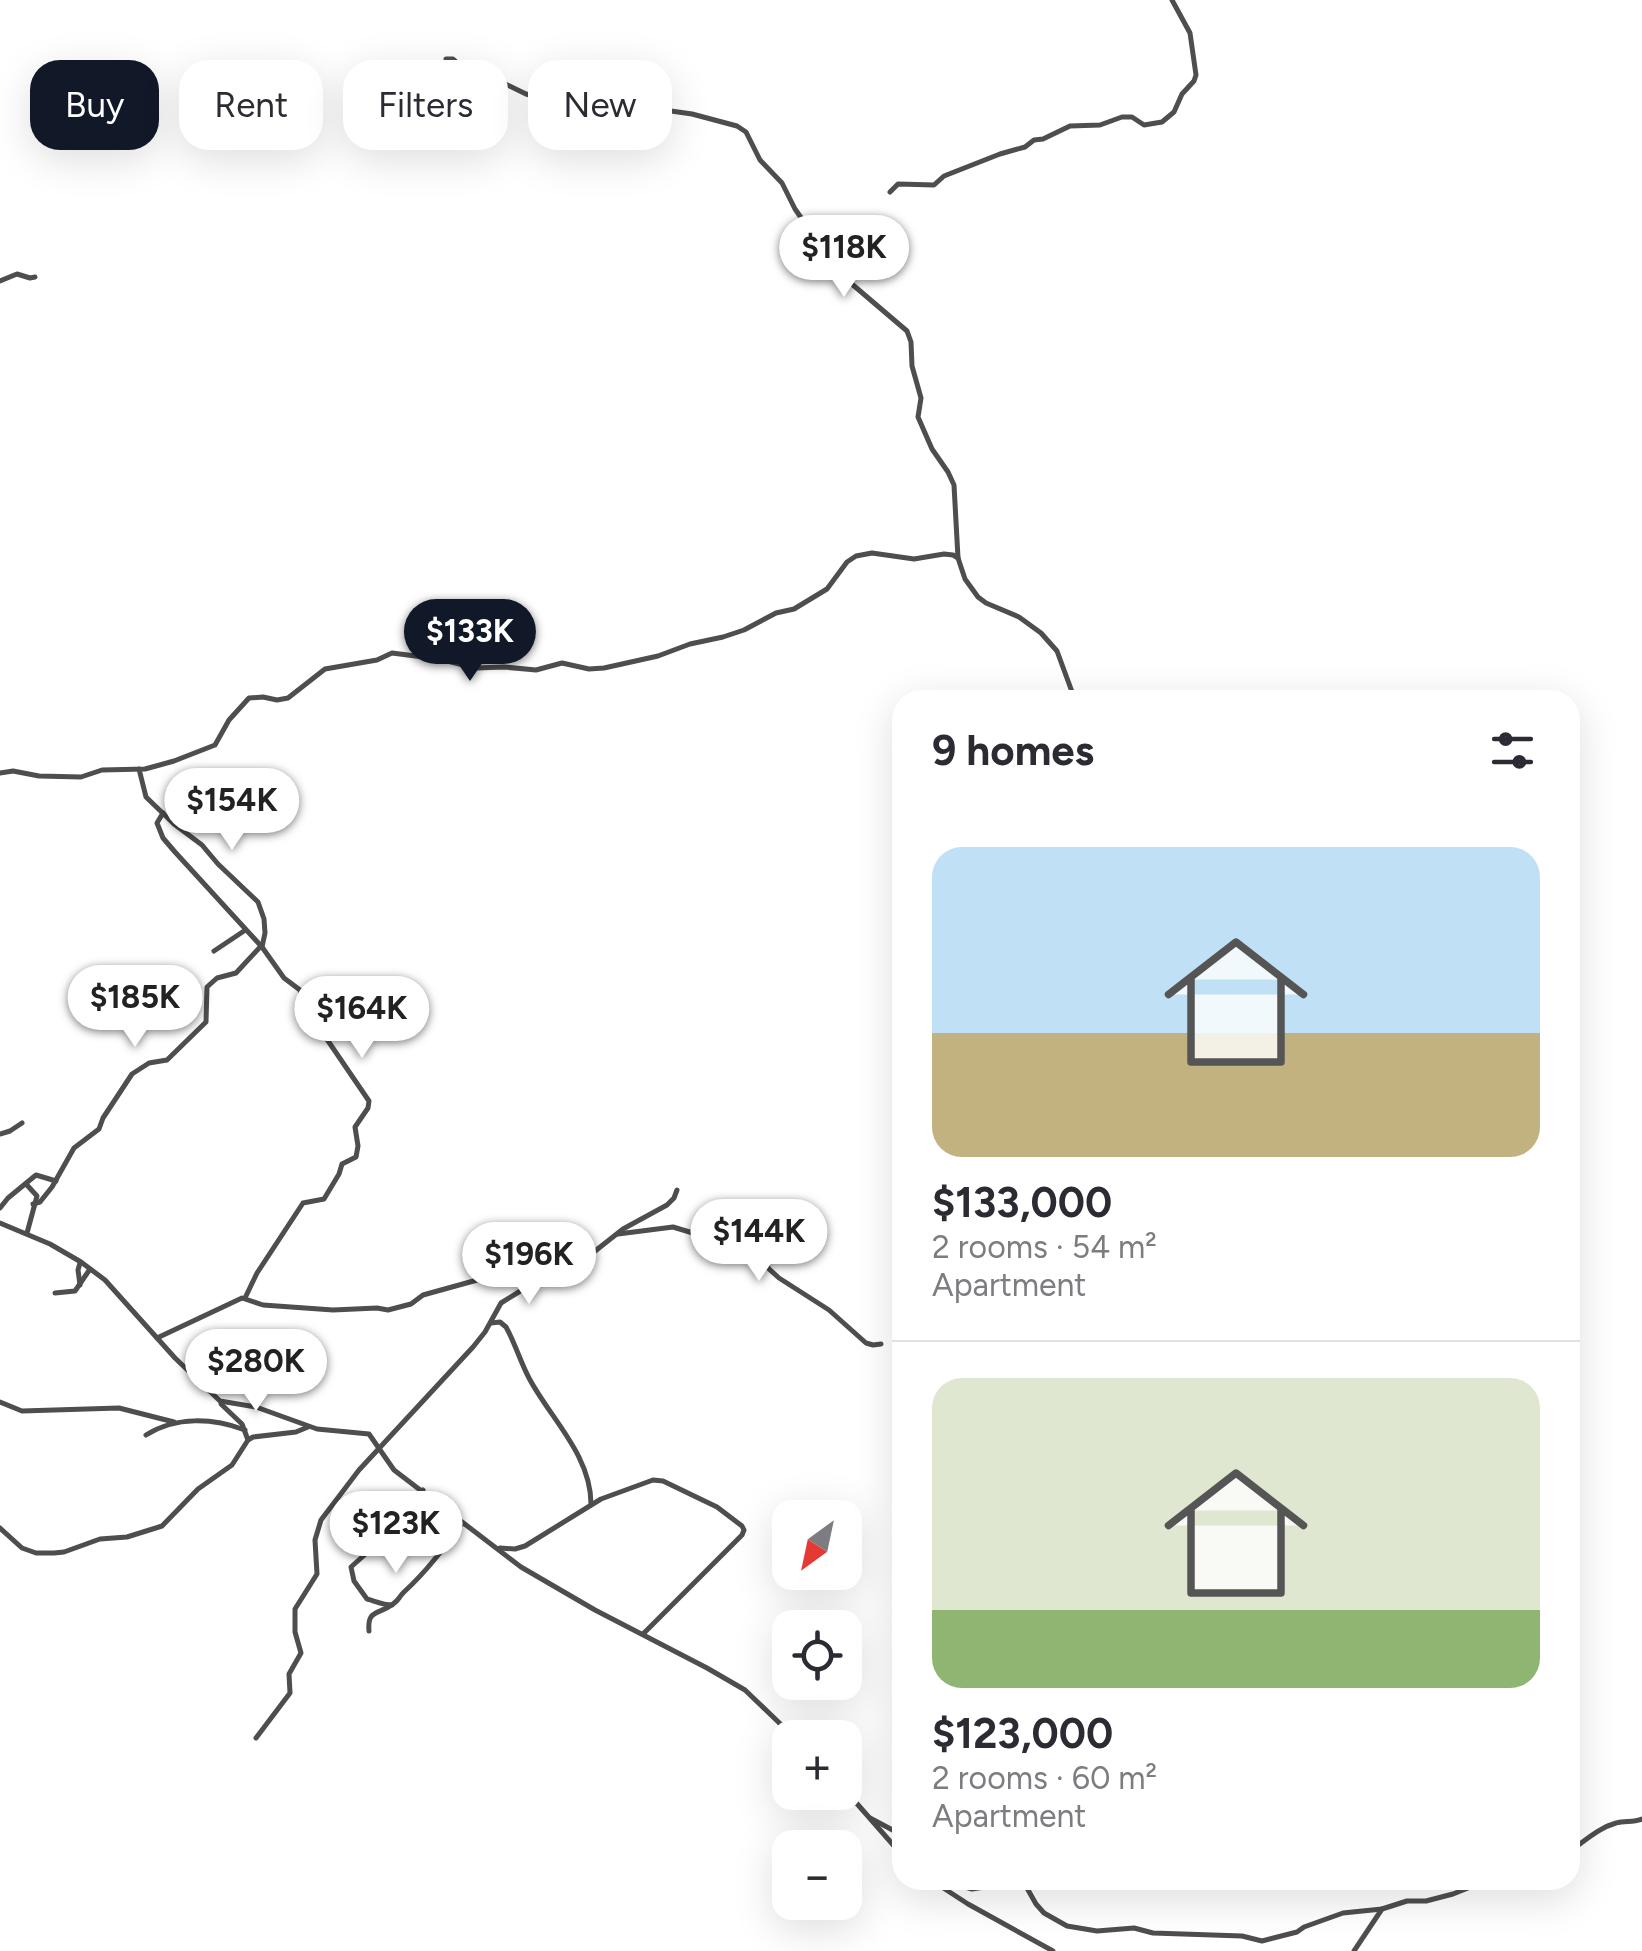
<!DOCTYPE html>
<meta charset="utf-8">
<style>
:root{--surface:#fff;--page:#f2f2f3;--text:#2b2b33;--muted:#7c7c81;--line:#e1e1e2;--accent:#111827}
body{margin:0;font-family:Figtree,sans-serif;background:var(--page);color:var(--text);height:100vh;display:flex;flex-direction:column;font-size:38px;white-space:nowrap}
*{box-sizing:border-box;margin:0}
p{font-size:32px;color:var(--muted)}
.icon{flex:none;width:55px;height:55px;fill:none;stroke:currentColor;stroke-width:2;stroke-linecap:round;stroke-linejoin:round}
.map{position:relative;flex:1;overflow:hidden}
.panel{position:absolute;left:892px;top:690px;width:688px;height:1200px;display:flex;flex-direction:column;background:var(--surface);border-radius:30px;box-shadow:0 10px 40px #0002}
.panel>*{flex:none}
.guide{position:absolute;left:30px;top:60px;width:712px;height:90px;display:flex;gap:20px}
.needle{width:65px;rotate:213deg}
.buttons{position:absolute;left:772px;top:1500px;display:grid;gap:20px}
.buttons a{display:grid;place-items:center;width:90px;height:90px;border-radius:20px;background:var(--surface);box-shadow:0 10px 40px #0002;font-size:50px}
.price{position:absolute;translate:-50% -85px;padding:0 22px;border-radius:35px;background:#fff;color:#222;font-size:32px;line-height:65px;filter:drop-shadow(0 2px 5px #0008)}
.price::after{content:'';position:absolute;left:50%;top:60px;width:30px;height:22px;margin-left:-15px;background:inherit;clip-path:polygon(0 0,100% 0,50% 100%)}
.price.selected{background:var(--accent);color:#fff}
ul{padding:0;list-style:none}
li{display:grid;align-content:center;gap:20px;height:530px;padding:0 40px}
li+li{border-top:2px solid var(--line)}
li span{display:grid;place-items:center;height:310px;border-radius:30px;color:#555}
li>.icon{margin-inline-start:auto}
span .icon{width:180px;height:180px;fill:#fffc;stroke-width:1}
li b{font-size:42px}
h2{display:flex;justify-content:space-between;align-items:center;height:120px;padding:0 40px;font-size:42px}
.chip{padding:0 35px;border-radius:30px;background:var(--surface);box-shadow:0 10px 40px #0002;font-size:35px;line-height:90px}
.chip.selected{background:var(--accent);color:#fff}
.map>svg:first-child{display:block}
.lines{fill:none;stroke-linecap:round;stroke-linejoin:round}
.minor{stroke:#4e4e4e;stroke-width:5}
</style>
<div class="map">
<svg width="1642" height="1951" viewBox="0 0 1642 1951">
<rect width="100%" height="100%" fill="#fff"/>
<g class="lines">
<g class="minor">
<path d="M446,59h7l12,11 32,10 29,14 24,7 72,3 70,10 45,12 9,6 14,28 22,23 13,26 14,20 27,27 9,19 8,10 54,46 4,11 1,24 9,32 -3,19 14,32 16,23 6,13 4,73 7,21 13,18 8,6 33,14 22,16 16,18 18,49"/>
<path d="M890,192l8,-8 36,1 10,-9 56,-22 25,-7 9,-7 9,-1 27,-13 30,-1 22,-8h10l12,8 18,-3 12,-10 8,-18 12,-13 2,-6 -6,-42 -18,-33"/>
<path d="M0,281l17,-7 13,4 5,-1"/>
<path d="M139,769l7,28 28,27 28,21 16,19 40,38 6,17 1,14 -3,14"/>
<path d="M0,773l13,-2 26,5 42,1 21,-7 43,-1 29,-8 41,-16 14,-25 20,-22 14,-1 14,3 11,-2 37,-29 52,-9 15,-7 47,6 37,9 28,-1 32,3 26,-7 27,6 15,-1 54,-12 32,-12 33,-7 21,-7 32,-17 18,-4 33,-20 20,-27 9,-6 16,-3 42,6 30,-5 9,1 5,3"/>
<path d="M163,813l-6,10 6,15 12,14 87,95 22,31 16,12 9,23 60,88 -1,7 -13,19 3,19 -2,11 -14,7 -3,10 -15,25 -21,4 -46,70 -12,25"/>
<path d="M214,951l30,-20"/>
<path d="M0,1134l10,-3 12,-8"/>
<path d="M26,1184l11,12 -10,37"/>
<path d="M33,1204l7,-2 12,-15 22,-39 25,-19 4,-11 29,-44 17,-11 18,-3 39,-38 1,-35 10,-9 19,-5 25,-27"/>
<path d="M0,1208l8,-10 28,-23 20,6"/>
<path d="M0,1223l50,21 31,18 24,18 70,78 45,43 36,6 61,22 52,5 25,36 127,97 74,43 112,58 38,22 50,48"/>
<path d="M618,1234l55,-7 76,23 14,9 6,10 10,9 50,32 37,33 7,2 8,-1"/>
<path d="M80,1263l-2,7 2,15"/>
<path d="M55,1293l20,-2 15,-22"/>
<path d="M491,1323l9,-1 6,5c9,16 14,34 23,51 21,40 62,77 62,126"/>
<path d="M157,1338l85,-40 21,7 70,5 44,-2 11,2 23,-6 12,-9 65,-18 17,-8h33"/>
<path d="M0,1402l22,9 97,-3 55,14"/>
<path d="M221,1404l21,20 6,16"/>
<path d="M146,1435c30,-19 67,-17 99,-5"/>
<path d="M0,1528l22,20 14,5h18l10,-1 36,-13 27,-2 35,-11 36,-37 34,-24 16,-25 5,-3 43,-5 12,-5"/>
<path d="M500,1548l15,1 10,-3 76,-47 52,-19 10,1 54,26 25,19 2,4 -2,5 -99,99"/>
<path d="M392,1605c-9,0 -17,-4 -25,-6l-13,-18 -3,-14 29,-26 12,-7 31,-44"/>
<path d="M369,1631c-2,-22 10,-16 24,-27 8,-6 4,-5 11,-12 23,-21 40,-44 58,-69"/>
<path d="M256,1738l34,-45 -1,-19 12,-21 -6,-21v-23l22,-35 -2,-34 6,-20 38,-50 114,-123 12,-15 16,-29 21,-13 15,-17 4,-3 27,-4 17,-7 38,-30 44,-24 7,-7 3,-8"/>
<path d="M845,1790l57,65"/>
<path d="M870,1818l32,17"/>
<path d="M1570,1851c15,-10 28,-23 46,-28 9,-3 17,0 26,-4"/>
<path d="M931,1880l37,24 85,47"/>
<path d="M955,1880l10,7 7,2 51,-8 13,23 8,9 23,13 30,5 37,-3 19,5 89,3 20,5 35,-9 7,-5 39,-14 39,-4"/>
<path d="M1354,1951l28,-42 25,-8h19l27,-7 35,-14"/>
</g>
</g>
</svg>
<div class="buttons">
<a><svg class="needle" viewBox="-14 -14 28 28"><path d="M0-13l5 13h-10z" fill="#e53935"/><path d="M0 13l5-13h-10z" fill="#7c7c81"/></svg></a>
<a><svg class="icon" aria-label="locate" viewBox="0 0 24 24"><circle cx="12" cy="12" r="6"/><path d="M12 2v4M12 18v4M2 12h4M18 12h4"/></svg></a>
<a>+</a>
<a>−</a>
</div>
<b class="price" style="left:844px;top:300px">$118K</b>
<b class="price selected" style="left:470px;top:684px">$133K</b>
<b class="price" style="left:232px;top:853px">$154K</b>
<b class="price" style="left:135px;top:1050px">$185K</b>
<b class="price" style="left:362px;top:1061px">$164K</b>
<b class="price" style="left:759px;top:1284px">$144K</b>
<b class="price" style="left:529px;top:1307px">$196K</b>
<b class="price" style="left:256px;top:1414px">$280K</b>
<b class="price" style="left:396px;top:1576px">$123K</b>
<div class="guide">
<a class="chip selected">Buy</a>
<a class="chip">Rent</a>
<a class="chip">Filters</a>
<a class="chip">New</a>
</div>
<section class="panel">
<h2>9 homes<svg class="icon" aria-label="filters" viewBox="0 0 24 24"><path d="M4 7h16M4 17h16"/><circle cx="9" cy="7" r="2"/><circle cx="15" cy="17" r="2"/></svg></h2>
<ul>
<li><span style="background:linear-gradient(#bfe0f5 60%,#c2b280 0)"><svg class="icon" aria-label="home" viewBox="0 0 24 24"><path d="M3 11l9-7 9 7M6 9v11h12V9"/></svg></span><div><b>$133,000</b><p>2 rooms · 54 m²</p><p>Apartment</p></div></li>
<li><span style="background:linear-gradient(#dfe7d0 75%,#8fb573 0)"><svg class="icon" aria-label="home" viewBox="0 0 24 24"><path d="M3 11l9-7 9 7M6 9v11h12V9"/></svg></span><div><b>$123,000</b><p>2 rooms · 60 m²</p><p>Apartment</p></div></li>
</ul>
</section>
</div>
